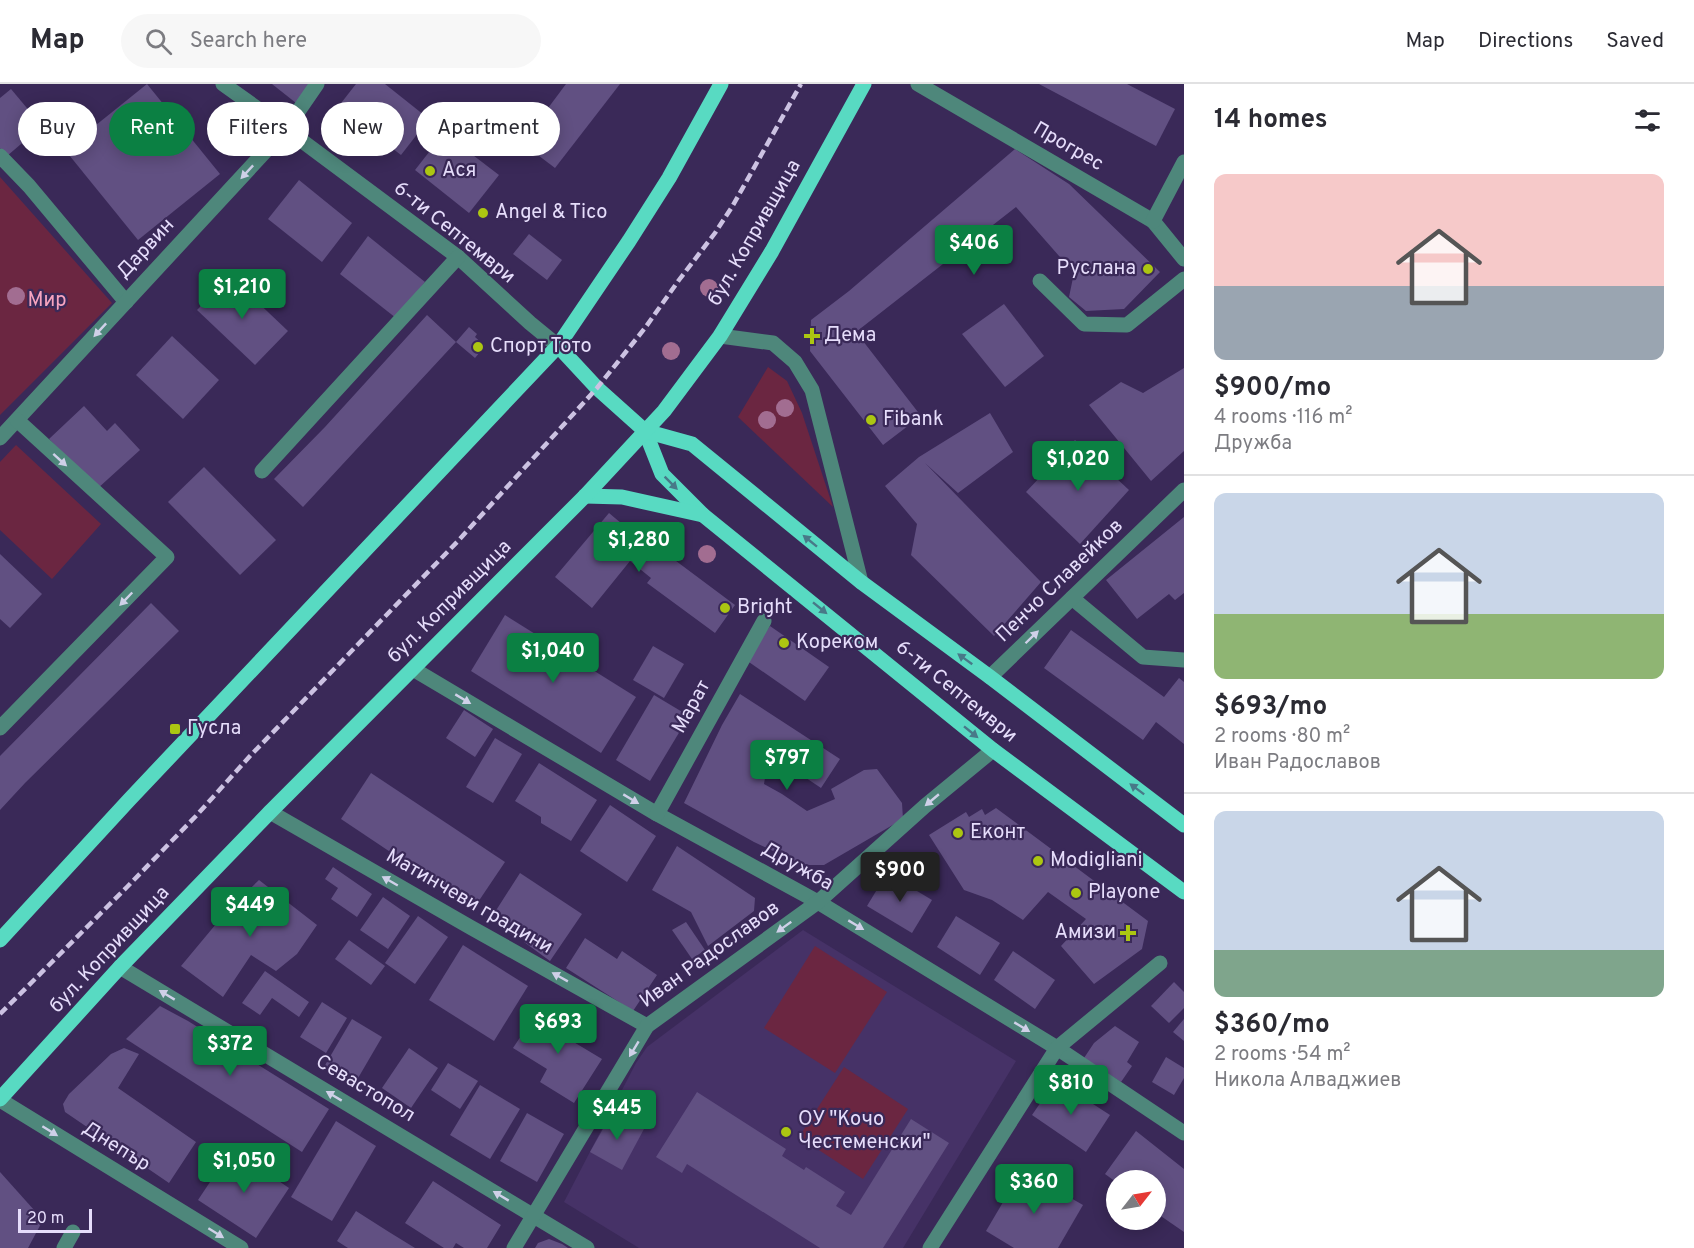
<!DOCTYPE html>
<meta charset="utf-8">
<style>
:root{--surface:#fff;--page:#f7f7f7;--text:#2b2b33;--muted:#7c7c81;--line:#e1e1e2;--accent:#0b8043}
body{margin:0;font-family:Overpass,sans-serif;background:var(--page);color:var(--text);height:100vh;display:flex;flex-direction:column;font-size:22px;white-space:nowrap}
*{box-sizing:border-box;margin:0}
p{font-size:20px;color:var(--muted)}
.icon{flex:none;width:33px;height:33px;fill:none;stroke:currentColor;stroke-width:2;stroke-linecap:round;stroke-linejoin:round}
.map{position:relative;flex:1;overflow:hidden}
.drawer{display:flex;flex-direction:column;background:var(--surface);width:510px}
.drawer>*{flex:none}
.banner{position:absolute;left:18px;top:18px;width:570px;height:54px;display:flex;gap:12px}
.needle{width:39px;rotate:59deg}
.buttons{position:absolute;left:1106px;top:1086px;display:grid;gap:12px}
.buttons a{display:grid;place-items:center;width:60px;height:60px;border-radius:50%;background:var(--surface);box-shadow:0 3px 15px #0003;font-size:30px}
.scale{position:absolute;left:18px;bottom:15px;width:74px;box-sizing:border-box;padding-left:6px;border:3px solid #e6ddfb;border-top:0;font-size:16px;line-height:21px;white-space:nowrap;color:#e6ddfb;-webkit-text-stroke:4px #3a2958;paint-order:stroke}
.price{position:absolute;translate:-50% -51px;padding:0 14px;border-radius:6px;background:var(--accent);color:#fff;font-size:20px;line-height:39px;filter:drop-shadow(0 2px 3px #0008)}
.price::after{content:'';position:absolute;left:50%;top:36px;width:18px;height:14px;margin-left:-9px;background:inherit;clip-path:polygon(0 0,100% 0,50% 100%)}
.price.active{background:#222;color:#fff}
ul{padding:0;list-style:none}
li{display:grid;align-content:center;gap:12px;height:318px;padding:0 30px}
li+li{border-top:2px solid var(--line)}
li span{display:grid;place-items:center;height:186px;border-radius:12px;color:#555}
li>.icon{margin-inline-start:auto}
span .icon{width:108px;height:108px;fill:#fffc;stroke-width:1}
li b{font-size:26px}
h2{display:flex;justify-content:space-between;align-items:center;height:72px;padding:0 30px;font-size:26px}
.chip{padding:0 21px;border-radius:27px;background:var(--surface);box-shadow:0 3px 15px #0003;font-size:21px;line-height:54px}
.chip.active{background:var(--accent);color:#fff}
header{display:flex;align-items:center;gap:36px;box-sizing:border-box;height:84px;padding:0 30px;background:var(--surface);border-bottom:2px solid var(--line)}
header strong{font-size:28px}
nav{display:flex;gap:33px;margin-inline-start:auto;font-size:21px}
.search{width:420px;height:54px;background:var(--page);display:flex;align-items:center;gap:15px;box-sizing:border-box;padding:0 21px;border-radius:33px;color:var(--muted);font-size:22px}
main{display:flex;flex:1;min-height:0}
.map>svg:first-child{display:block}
.built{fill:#463267}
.green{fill:#6b2641}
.building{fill:#615082}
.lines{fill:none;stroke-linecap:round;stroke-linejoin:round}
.minor{stroke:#4e877b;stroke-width:15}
.major{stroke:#58dac2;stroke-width:15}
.rail{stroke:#ccc2e2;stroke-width:4.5;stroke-dasharray:9 4.5;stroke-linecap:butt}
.tree{fill:#a26d91}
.oneway{fill:#cfd0e8}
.oneway2{fill:#487988}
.poi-dot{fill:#acc612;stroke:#3a2958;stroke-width:2}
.labels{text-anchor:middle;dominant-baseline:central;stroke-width:4.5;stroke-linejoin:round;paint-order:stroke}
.street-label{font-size:20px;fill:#e6ddfb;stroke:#3a2958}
.poi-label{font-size:20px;fill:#e6ddfb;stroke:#3a2958;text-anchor:start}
.park-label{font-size:20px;fill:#f7a4bf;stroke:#3a2958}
</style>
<header>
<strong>Map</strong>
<div class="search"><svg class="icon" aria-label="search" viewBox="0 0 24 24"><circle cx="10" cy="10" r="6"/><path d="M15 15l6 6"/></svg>Search here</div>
<nav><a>Map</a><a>Directions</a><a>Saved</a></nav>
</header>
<main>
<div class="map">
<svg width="1184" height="1164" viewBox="0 0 1184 1164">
<rect width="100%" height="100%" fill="#3a2958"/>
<path class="built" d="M803,846l213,131 -113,187h-264l-75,-46 72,-139 11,-16z"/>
<g class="green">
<path d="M0,93l112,126 -112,112z"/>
<path d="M768,283l19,14 15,32 31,94 -95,-90z"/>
<path d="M16,361l85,79 -49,55 -52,-49v-68z"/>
<path d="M815,862l72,46 -52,81 -71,-45z"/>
<path d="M844,983l64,42 -45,70 -64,-42z"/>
</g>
<g class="building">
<path d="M147,0l73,90 -82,66 -73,-90z"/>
<path d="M272,0h39l-15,19z"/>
<path d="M356,0h29l44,35 -28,36 -63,-48z"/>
<path d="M566,0h54l-65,84 -33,-25z"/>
<path d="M1039,0h88l48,25 -19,37z"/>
<path d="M11,5l31,37 -35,30 -7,-8v-50z"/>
<path d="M444,49l55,42 -30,38 -54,-43z"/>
<path d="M1015,65l54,35 91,88 -36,37 -38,2 -17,-14 5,-24 -58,-66 -160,125 65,84 -38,29 -73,-94 1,-31 38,-29z"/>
<path d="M299,96l53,43 -30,39 -54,-43z"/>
<path d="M529,150l33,26 -15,20 -34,-26z"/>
<path d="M368,152l57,46 -29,36 -56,-44z"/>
<path d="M230,192l58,55 -33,34 -58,-55z"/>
<path d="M1004,220l40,52 -39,31 -43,-53z"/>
<path d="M427,231l29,27 -153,165 -29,-28 51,-52z"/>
<path d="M469,243l8,7 -2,3 10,9 -10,12 -19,-16z"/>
<path d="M172,252l47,44 -36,39 -47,-44z"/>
<path d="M1184,284v83l-33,30 -62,-76 32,-23 22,11z"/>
<path d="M84,322l23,25 8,-8 25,27 -43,39 -48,-50z"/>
<path d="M990,329l23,39 -55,41 -33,-30 116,119 -47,54 -83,-81 6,-31 -32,-38 34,-29z"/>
<path d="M1075,356l54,50 -49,54 -54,-52z"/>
<path d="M204,383l72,73 -36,35 -72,-73z"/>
<path d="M609,429l56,47 3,-5 67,50 -20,28 -68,-50 4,-5 -21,-17 -38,47 -37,-31z"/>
<path d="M1184,433v76l-9,7 -6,-6 -32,25 -31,-39z"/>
<path d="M0,470l42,40 -32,34 -10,-9z"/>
<path d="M151,519l28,28 -154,152 -25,27v-54z"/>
<path d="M505,531l131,82 -35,56 -130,-82z"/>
<path d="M770,542l59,41 -24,34 -59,-41z"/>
<path d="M1071,546l93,67 15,-19 5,4v62l-28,-22 -13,18 -99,-72z"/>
<path d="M653,562l31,18 -20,34 -31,-18z"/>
<path d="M740,610l100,65 -19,29 -52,-35 -5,31 18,10 25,17 28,-12 -4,-10 33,-19 13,-1 25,34 1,16 -79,46h-21l-49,-23 -70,-39 38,-78z"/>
<path d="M654,611l35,21 -39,65 -34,-21z"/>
<path d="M464,626l29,19 -18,28 -29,-19z"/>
<path d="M495,654l27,16 -29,49 -27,-16z"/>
<path d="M539,679l58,37 -26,41 -30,-18v-6l-26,-16z"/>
<path d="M371,689l134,89 -31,46 -133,-89z"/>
<path d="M610,721l46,31 -29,46 -47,-31z"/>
<path d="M996,724l152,113 -6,28 -48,35 -33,-38 25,-27 -38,-27 -25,28 -31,-20 -28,-10 -35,-55 37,-23 3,5 13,-8 3,6z"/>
<path d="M677,762l78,52 -1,13 -46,35 -17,-34 -39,-22z"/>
<path d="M333,783l39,27 -15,23 -26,-18 7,-11 -13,-9z"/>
<path d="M520,789l62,41 -32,47 -26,-19 5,-7 -34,-23z"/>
<path d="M887,789l45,27 -20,33 -45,-27z"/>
<path d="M259,796l58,45 -20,29 -21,17 -25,-16 -28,42 -42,-31 45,-54z"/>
<path d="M383,813l27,19 -22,33 -28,-19z"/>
<path d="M418,832l30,21 -33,47 -30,-21z"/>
<path d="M956,832l44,27 -20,32 -43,-28z"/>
<path d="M686,838l19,28 -13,9 -20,-29z"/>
<path d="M585,854l32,21 5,-8 35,24 -24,36 -67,-43z"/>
<path d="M349,856l36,26 -14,19 -36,-26z"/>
<path d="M463,861l65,41 -34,55 -65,-41z"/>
<path d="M1013,867l42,29 -20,29 -41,-29z"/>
<path d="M265,887l44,31 -10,15 -27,-19 -12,17 -18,-12z"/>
<path d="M1174,898l10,10v16l-15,15 -18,-17z"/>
<path d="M322,918l25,16 -21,35 -26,-16z"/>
<path d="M160,922l28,15 141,88 -27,43 -176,-113z"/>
<path d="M539,925l38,24 -5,8 30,18 -28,44 -34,-21 7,-13 -34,-21z"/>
<path d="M352,935l30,18 -28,48 -30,-18z"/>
<path d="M1184,935v22l-11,-9z"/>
<path d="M1115,942l24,16 -12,20 5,4 -11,16 -37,-24 10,-15z"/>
<path d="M124,964l15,6 -21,34 78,54 -27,41 -104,-71 -2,-8 6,-10 42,-40z"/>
<path d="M409,964l29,20 -27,40 -29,-20z"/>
<path d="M1166,973l18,11v10l-10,17 -22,-13z"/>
<path d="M448,979l30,18 -18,28 -29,-19z"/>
<path d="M1056,996l54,35 -24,37 -54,-37z"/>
<path d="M480,1001l40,24 -30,50 -40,-24z"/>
<path d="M697,1008l89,57 -4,7 22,14 2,-3 39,25 -9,14 15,9 60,-96 38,24 -66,105h-63l-133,-84 -5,9 -26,-16z"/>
<path d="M613,1027l31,18 -22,41 -32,-18z"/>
<path d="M527,1029l37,21 -27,48 -37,-21z"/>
<path d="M336,1037l40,25 -44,75 -41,-24z"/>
<path d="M1136,1047l48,38v63l-29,-20v-32h-39v2l-11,-8z"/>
<path d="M232,1065l57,39 -33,50 -58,-38z"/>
<path d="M1022,1086l61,35 -25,43h-44l-28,-17z"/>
<path d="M0,1088l43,48 -15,28h-28z"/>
<path d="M433,1097l68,44 -14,23h-23l-8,-5 -3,5h-9l-39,-25z"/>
<path d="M356,1127l33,21 26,16h-67l-11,-7z"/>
<path d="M549,1155l13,5 6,4h-33l3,-5z"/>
</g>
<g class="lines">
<g class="minor">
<path d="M223,0l63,45 172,128 72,66 28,23"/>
<path d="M918,0l235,137 31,38"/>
<path d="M0,72l29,30 97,116"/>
<path d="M1153,137l31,-59"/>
<path d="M1040,197l44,43 43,1 57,-46"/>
<path d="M720,252l53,7 22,19 17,28 49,192"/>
<path d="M0,354l286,-309 31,-45"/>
<path d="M262,387l196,-214"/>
<path d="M1072,514l71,59 41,3"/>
<path d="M413,585l244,145 161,88 239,146 127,85"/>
<path d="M990,593l194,-187"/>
<path d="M0,644l167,-171 -150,-137"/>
<path d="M270,728l200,115 177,99"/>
<path d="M657,730l107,-193"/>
<path d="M120,883l467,281"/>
<path d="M0,1016l241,148"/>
<path d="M64,1164l9,-16"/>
<path d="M514,1164l133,-222 171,-124 107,-96 68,-56"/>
<path d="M930,1164l127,-200 103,-85"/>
</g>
<g class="major">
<path d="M558,262l39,42 48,43 17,43 41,41 290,235 191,142"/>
<path d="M645,347l47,13 169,138 129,95 194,148"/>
<path d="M585,412l37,1 81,18"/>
<path d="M0,856l129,-140 429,-454 71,-105 40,-63 52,-94"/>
<path d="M0,1015l120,-132 150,-155 315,-316 79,-85 56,-75 52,-85 92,-167"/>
</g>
<path class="rail" d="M0,930l127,-127 69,-71 54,-60 208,-215 139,-153 48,-60 34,-48 36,-47 17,-26 69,-123"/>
</g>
<g class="tree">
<circle cx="709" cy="204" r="9"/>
<circle cx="16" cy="212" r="9"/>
<circle cx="671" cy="267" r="9"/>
<circle cx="785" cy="324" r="9"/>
<circle cx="767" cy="336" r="9"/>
<circle cx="707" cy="470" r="9"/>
</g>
<defs><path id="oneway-solid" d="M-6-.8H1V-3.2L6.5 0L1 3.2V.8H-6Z" transform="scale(1.5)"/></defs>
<g class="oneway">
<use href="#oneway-solid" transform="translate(247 88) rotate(133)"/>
<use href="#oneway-solid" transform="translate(100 246) rotate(133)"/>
<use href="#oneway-solid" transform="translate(60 376) rotate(42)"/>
<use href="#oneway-solid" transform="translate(126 515) rotate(134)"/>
<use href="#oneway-solid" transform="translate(1032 553) rotate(-44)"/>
<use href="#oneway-solid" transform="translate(463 615) rotate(31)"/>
<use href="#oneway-solid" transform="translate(631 715) rotate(31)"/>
<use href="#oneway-solid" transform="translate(932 716) rotate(140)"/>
<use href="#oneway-solid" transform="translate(390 797) rotate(-150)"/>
<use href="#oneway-solid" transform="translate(856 841) rotate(31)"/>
<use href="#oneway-solid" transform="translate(784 843) rotate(144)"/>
<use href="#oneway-solid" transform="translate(560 893) rotate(-151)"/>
<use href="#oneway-solid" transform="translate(167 911) rotate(-149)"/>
<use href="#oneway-solid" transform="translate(1022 943) rotate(31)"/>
<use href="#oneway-solid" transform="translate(634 965) rotate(121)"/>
<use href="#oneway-solid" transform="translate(334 1012) rotate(-149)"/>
<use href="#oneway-solid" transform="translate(50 1047) rotate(32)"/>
<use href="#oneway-solid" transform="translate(501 1112) rotate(-149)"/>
<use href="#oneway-solid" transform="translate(216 1149) rotate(32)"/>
</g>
<g class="oneway2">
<use href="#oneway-solid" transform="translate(671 399) rotate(45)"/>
<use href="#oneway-solid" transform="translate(810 457) rotate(-141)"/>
<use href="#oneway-solid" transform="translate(820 524) rotate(39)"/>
<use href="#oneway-solid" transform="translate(965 575) rotate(-144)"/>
<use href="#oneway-solid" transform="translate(971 648) rotate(39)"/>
<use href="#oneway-solid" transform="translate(1137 705) rotate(-143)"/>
</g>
<g class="poi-dot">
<circle cx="430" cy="87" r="6"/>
<circle cx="483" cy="129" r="6"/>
<circle cx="1148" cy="185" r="6"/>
<path d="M809 243h6v6h6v6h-6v6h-6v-6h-6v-6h6z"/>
<circle cx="478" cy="263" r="6"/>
<circle cx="871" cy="336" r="6"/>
<circle cx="725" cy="524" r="6"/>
<circle cx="784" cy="559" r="6"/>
<rect x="169" y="639" width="12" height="12" rx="3"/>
<circle cx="958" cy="749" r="6"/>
<circle cx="1038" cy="777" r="6"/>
<circle cx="1076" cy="809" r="6"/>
<path d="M1125 840h6v6h6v6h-6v6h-6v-6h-6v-6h6z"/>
<circle cx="786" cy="1048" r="6"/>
</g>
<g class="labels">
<g class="street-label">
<text transform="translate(1068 63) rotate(30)">Прогрес</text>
<text transform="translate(454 149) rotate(39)">6-ти Септември</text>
<text transform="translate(755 149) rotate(-60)">бул. Копривщица</text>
<text transform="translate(146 165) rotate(-47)">Дарвин</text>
<text transform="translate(1060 497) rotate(-44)">Пенчо Славейков</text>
<text transform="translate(450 518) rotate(-45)">бул. Копривщица</text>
<text transform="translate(956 608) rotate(39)">6-ти Септември</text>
<text transform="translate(692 623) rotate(-61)">Марат</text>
<text transform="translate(797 783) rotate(29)">Дружба</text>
<text transform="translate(469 818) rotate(30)">Матинчеви градини</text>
<text transform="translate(110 866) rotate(-47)">бул. Копривщица</text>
<text transform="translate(710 871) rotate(-36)">Иван Радославов</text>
<text transform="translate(365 1005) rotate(31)">Севастопол</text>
<text transform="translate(116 1063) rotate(32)">Днепър</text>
</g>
<g class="poi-label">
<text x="442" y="87">Ася</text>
<text x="495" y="129">Angel &amp; Tico</text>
<text x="1136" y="185" text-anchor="end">Руслана</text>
<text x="824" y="252">Дема</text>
<text x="490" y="263">Спорт Тото</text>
<text x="883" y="336">Fibank</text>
<text x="737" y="524">Bright</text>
<text x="796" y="559">Кореком</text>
<text x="187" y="645">Гусла</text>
<text x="970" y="749">Еконт</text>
<text x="1050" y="777">Modigliani</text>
<text x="1088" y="809">Playone</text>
<text x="1116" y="849" text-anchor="end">Амизи</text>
<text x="798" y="1036">ОУ "Кочо<tspan x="798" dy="23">Честеменски"</tspan></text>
</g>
<g class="park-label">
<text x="47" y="217">Мир</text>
</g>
</g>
</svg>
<div class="buttons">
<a><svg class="needle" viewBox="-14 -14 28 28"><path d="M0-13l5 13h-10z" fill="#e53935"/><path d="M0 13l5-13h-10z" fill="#7c7c81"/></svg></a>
</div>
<div class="scale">20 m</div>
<b class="price" style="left:974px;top:192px">$406</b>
<b class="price" style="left:242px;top:236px">$1,210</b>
<b class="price" style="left:1078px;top:408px">$1,020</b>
<b class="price" style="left:639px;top:489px">$1,280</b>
<b class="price" style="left:553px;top:600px">$1,040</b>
<b class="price" style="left:787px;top:707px">$797</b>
<b class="price active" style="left:900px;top:819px">$900</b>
<b class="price" style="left:250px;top:854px">$449</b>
<b class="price" style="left:558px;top:971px">$693</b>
<b class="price" style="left:230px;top:993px">$372</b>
<b class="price" style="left:1071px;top:1032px">$810</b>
<b class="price" style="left:617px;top:1057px">$445</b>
<b class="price" style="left:244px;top:1110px">$1,050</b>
<b class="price" style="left:1034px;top:1131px">$360</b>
<div class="banner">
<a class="chip">Buy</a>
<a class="chip active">Rent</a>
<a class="chip">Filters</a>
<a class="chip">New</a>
<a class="chip">Apartment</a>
</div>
</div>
<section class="drawer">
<h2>14 homes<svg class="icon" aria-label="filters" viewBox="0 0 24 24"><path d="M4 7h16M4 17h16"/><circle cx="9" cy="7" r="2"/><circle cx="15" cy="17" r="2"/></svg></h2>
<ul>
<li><span style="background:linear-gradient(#f6c9c9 60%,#9aa5b1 0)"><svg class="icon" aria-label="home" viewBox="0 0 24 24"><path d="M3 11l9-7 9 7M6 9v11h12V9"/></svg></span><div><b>$900/mo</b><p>4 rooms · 116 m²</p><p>Дружба</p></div></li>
<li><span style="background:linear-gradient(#c9d6e8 65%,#8fb573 0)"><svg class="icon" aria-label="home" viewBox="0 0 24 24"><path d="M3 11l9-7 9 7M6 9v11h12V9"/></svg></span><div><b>$693/mo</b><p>2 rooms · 80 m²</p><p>Иван Радославов</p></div></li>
<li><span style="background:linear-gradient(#c9d6e8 75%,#7fa58c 0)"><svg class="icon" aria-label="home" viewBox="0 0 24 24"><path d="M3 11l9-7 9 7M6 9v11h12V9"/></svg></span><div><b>$360/mo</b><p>2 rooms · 54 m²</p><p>Никола Алваджиев</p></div></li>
</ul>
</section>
</main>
